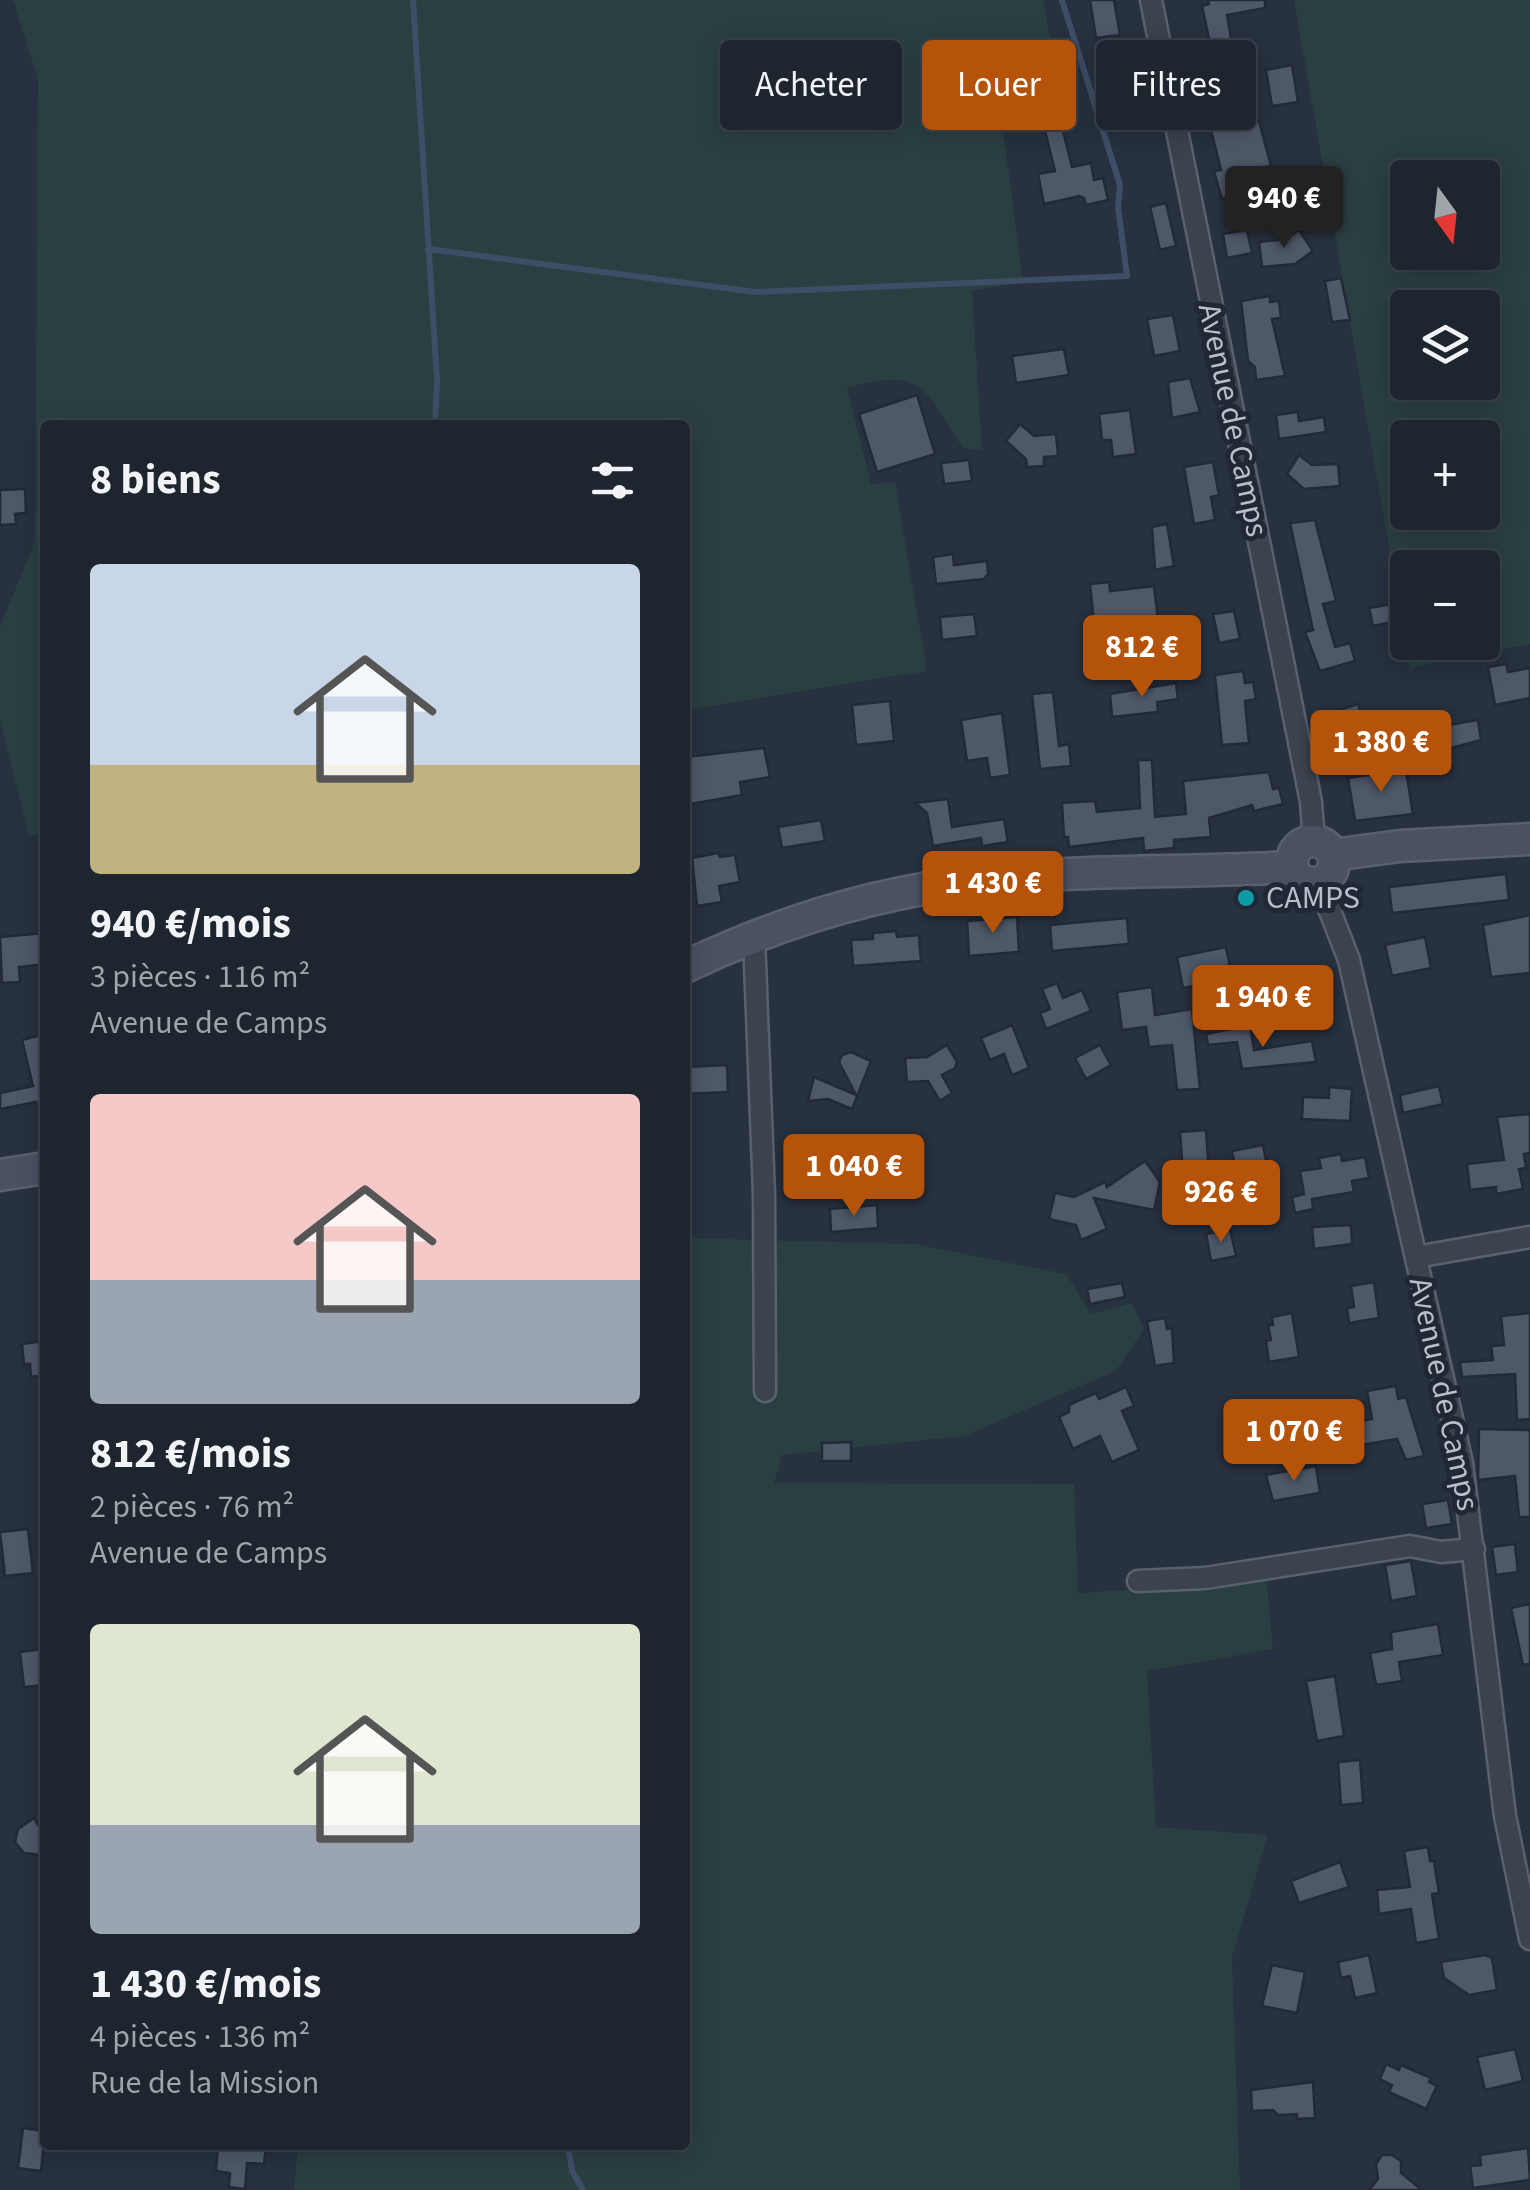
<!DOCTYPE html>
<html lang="fr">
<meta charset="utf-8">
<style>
:root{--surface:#1d252f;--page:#2a313b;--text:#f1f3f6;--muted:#a0a5aa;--line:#3b424b;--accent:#b45309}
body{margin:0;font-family:"Source Sans 3",sans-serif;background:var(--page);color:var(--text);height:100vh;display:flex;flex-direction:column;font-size:38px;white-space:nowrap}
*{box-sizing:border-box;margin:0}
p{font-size:32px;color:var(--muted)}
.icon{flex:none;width:55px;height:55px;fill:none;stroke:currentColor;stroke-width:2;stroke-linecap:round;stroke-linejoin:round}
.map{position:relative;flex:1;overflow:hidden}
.sheet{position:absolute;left:40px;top:420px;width:650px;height:1730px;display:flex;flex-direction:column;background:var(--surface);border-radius:10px;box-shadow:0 5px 25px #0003,0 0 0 2px var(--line)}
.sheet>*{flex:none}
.guide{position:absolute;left:720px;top:40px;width:660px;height:90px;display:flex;gap:20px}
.needle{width:65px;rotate:165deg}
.buttons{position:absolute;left:1390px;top:160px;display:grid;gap:20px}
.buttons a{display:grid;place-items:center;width:110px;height:110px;border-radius:10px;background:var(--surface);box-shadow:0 5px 25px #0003,0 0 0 2px var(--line);font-size:50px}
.price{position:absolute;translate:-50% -85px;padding:0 22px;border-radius:10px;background:var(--accent);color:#fff;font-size:32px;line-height:65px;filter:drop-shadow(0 2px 5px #0008)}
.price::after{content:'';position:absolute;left:50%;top:60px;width:30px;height:22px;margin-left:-15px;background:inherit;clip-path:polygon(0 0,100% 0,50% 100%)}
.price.on{background:#222;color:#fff}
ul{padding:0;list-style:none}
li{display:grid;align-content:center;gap:20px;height:530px;padding:0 50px}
li span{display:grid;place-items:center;height:310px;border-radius:10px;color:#555}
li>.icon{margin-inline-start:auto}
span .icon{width:180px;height:180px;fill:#fffc;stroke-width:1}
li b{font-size:42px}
h2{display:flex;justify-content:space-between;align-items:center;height:120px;padding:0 50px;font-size:42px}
.chip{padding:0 35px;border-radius:10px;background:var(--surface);box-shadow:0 5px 25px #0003,0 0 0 2px var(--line);font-size:35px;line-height:90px}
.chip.on{background:var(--accent);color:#fff}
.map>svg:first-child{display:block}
.green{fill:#2a3f41;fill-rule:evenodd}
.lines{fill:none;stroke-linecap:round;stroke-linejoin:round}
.stream{stroke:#3f4e67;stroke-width:6}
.building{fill:#4e5868;stroke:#222a37;stroke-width:2.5}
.street-casing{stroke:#59616d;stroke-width:25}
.secondary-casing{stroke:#59616d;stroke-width:35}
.street{stroke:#3b434f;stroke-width:20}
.secondary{stroke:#4a5262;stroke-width:30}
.culture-dot{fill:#0f9aa8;stroke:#202835;stroke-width:4}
.labels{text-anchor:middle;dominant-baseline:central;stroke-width:10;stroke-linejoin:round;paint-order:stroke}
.street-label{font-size:32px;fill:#b8beca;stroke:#202835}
.poi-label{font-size:32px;fill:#b8beca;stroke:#202835;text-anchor:start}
</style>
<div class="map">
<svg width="1530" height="2190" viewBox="0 0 1530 2190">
<rect width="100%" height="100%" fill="#27313f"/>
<g class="green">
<path d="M13,0h1030l12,60 -53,61 21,162 -51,7 10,160 -19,-2c-40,-59 -39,-82 -116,-60l24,96 24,-2 32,189 -242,39v-285h-640v410h-16l-29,-116v-92l35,-86 3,-461z"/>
<path d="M1294,0h236v644l-120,24zM1408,178h74v74h-74zM1408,308h74v74h-74zM1408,438h74v74h-74zM1408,568h74v74h-74z"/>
<path d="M685,1238l229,6 152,30 25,40 41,-11 12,26 -28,42 -152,65 -182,19 -8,28 300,1 4,109 189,-12 6,68 -126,22 9,156 112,8 -36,122 8,233h-946l4,-45h387z"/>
</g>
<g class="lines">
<g class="stream">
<path d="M413,0l24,381 -2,44"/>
<path d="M428,249l327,43 372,-16 -9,-69 2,-22 -58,-185"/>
<path d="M568,2145l4,26 11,19"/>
</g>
</g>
<g class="building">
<path d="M1090,0h24l6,35 -24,3z"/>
<path d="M1208,0h57v8l-38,7 11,65 -28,5 -8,-45 7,-1 -7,-33 7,-2z"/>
<path d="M1292,65l6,37 -26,4 -6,-36z"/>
<path d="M1256,110l15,56 -24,3 5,21 -30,9 -8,-28 7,-1 -12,-48z"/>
<path d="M1059,115l13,52 19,-4 3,17 9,-2 5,22 -22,5 -2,-7 -5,-2 -35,8 -6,-30 17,-3 -13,-52z"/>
<path d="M1166,203l10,43 -16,4 -10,-43z"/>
<path d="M1247,230l5,23 -25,5 -4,-24z"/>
<path d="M1299,230l14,21 -18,13 -33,3 -3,-25 27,-3z"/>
<path d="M1341,278l9,42 -18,2 -7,-41z"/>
<path d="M1270,296v6l9,-1 2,17 -9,1 13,57 -29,4 -1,-13 -7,-6 -7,-60z"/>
<path d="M1173,315l7,36 -26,5 -7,-37z"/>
<path d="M1064,349l5,26 -53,8 -4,-27z"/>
<path d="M1190,378l10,34 -28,6 -4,-36z"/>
<path d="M917,395l18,59 -58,18 -18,-58z"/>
<path d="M1130,410l6,44 -23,3 -2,-17h-9l-3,-26z"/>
<path d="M1298,412l1,9 25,-4 2,15 -47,7 -3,-24z"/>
<path d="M1020,424l14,12 22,-2 2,22 -14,1v9l-17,1 -1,-8 -20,-18z"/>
<path d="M1299,455l13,10 26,-1 2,22 -36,3 -17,-15z"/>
<path d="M969,460l3,21 -28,3 -3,-21z"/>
<path d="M1213,462l6,33 -8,2 4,23 -21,4 -10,-57z"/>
<path d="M25,489l1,24 -11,1 1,10 -16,1v-35z"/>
<path d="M1315,520l21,81 -13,3 12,43 15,-4 5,18 -35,10 -15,-39 8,-2 -23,-107z"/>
<path d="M1167,524l7,42 -19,4 -3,-43z"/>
<path d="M953,554l1,11 33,-4 1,13 -4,5 -48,5 -3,-27z"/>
<path d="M1109,582l1,9 44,-5 4,34 -64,4 -4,-40z"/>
<path d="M1404,602l4,32 -13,3 -4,-15 -18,4 -4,-18z"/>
<path d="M1234,611l6,28 -21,4 -6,-29z"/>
<path d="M974,614l3,22 -35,4 -2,-23z"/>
<path d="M1506,664l2,8 22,-4v30l-35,7 -7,-38z"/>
<path d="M1243,671l2,12 8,-1 3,17 -11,2 4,42 -27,2 -7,-70z"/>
<path d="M1176,683l2,16 -21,3 1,10 -46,5 -2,-23z"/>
<path d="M1053,692l6,54 10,-2 2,22 -31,3 -8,-75z"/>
<path d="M890,701l4,40 -38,4 -4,-40z"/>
<path d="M1358,704l7,22 17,-5 5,19 -29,8 -2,-12 -14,1 -7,-26z"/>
<path d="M1002,713l8,62 -20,3 -3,-20 -20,3 -6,-41z"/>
<path d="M1478,720l3,20 -41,11 -4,-24z"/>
<path d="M764,748l6,29 -30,5 2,13 -57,10 1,-48z"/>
<path d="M1138,760h14l3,57 31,-3 -3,-33 86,-9 4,17 6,-1 4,16 -29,7 -2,-6 -43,13 2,19 -37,3v8l-30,3 -1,-13 -74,9 -1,-10h-4l-2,-34 33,-2 2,11 43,-4z"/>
<path d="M1405,764l8,50 -58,7 -7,-43 39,-6 -1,-4z"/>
<path d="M948,799l4,28 52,-8 4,23 -26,4 -1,-8 -48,8 -6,-33 -12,-10z"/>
<path d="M821,820l4,21 -43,7 -4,-21z"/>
<path d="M718,853l2,4 15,-2 5,27 -21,4 3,16 -25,4 -5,-48z"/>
<path d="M1506,874l3,26 -117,13 -3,-26z"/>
<path d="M1530,915v58l-39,4 -8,-52z"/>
<path d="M1017,917l2,35 -50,4 -2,-35z"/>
<path d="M1127,918l2,26 -77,7 -2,-26z"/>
<path d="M896,931l1,6 22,-2 2,26 -68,5 -2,-26 22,-1v-6z"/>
<path d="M45,933v31l-26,3 1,15 -18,1 -2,-46z"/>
<path d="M1425,937l6,31 -39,8 -7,-31z"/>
<path d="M1226,947l5,25 -7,2 1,6 -42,8 -6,-31z"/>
<path d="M1057,983l6,15 19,-8 9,21 -45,18 -6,-16 10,-4 -8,-20z"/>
<path d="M1152,987l3,28 37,-6 8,80 -23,1 -5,-45 -23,2 -3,-20 -24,3 -5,-38z"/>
<path d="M1012,1025l17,43 -17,7 -8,-21 -14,6 -9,-22z"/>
<path d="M1250,1025l4,25 58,-9 4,21 -74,7 -5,-27 -29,3 -2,-11z"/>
<path d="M45,1034v77l-6,1 -3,-10 -36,7v-16l33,-7 -11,-46z"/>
<path d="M947,1045l10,17 -2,6 -13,7 10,18 -12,8 -12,-20 -21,1 -2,-24 22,-1z"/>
<path d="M1100,1045l11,20 -25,14 -11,-21z"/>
<path d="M851,1052l20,9 -19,48 -24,-10 -20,2 6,-24 42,18 -17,-33 3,-7z"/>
<path d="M727,1065l1,27 -43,2v-27z"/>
<path d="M1439,1086l4,18 -40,9 -3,-18z"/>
<path d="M1329,1087l23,2 -2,32 -48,-2 1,-22 26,1z"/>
<path d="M1530,1114v39l-6,1 2,14 -7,1 4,20 -27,5v-7l-26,3 -3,-26 37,-4 -7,-43z"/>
<path d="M1206,1130l6,88 -26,1 -6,-87z"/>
<path d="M906,1143l1,16 -18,2 1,11 -41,3 -2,-23z"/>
<path d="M1263,1145l10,52 -32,5 -9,-51z"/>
<path d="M1341,1154l1,7 23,-4 4,21 -17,3 2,11 -42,7 1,10 -18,4 -3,-16 12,-3 -4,-23 21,-3 -2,-10z"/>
<path d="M1145,1161l15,21 -6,28 -60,-12 13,31 -26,11 -5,-15 -27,-6 6,-26 19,4 31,-15 2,5z"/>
<path d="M877,1205l1,23 -47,4 -1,-23z"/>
<path d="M1351,1225l1,19 -38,5 -2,-22z"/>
<path d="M1230,1229l6,27 -25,5 -5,-27z"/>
<path d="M1374,1282l5,36 -30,5 -2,-15 7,-1 -3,-21z"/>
<path d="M1122,1283l3,14 -35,7 -3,-15z"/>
<path d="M1292,1313l7,44 -30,5 -3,-21 5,-1 -3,-15h5l-1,-8z"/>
<path d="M1530,1313v106l-13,1 -2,-46 -53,3 -2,-15 33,-2 -2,-14 13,-1 -3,-29z"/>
<path d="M1165,1318l2,11 5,-1 2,35 -19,3 -8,-45z"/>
<path d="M45,1341v34l-14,2 -1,-13h-6l-2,-20z"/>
<path d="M1396,1386l2,13 8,-2 18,59 -18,4 -9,-21 -65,11 -4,-23 44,-8 -5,-28z"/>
<path d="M1126,1387l8,19 -12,5 17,39 -27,12 -12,-26 -27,13 -14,-32 10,-5v-7l13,-6 14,-6 3,6z"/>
<path d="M1479,1429l51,1v87h-11l-4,-41 -37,4z"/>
<path d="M851,1442v19h-29v-18z"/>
<path d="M1316,1466l4,27 -47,8 -7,-26z"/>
<path d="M1448,1500l4,24 -26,4 -4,-24z"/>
<path d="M28,1529l5,44 -28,3 -5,-44z"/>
<path d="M1515,1544l3,28 -22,3 -4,-28z"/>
<path d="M1411,1561l6,35 -26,5 -6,-36z"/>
<path d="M1530,1604v60l-7,1 -12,-57z"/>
<path d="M1438,1624l5,31 -44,7 3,19 -26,4 -6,-32 22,-4 -1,-17z"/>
<path d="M43,1649l2,36 -21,2 -4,-35z"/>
<path d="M1335,1676l9,60 -27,5 -11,-60z"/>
<path d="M1360,1760l3,43 -22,2 -3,-43z"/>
<path d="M34,1818l10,17 -3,20 -17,-2 -9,-11 3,-13z"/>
<path d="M1428,1847l2,14h4l5,32 -7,1 7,45 -23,4 -5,-34 -32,5 -2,-24 33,-3 -6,-36z"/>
<path d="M1340,1862l9,25 -50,16 -8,-22z"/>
<path d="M1369,1955l8,38 -22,5 -5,-22 -9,2 -3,-16z"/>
<path d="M1485,1955l7,3 5,32 -28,5 -25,-17 -3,-16z"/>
<path d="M1272,1965l33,7 -8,41 -35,-7z"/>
<path d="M1515,2049l8,32 -38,9 -8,-33z"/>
<path d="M1386,2064l13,6 2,-5 30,13 -2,4 8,4 -11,23 -37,-17 3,-7 -12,-6z"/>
<path d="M1313,2082l2,36 -18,1v-5l-19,1 -5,-5 -21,1 -1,-21z"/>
<path d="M23,2128l22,3 -4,40 -23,-3z"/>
<path d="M218,2145h48l-2,19 -17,-1 -2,26 -16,-2 1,-14 -14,-2z"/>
<path d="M1528,2148l2,32 -57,8 -3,-22 11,-1 -1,-10z"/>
<path d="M1382,2155h10l9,6v12l21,17h-53l9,-11 -2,-15z"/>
</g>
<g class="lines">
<defs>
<g id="street">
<path d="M1151,0l160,802 3,39"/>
<path d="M1319,883l30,77 113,503 43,353 25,123"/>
<path d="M754,937l10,258 1,196"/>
<path d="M1416,1257l114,-20"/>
<path d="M1138,1581l67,-3 205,-32 31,6 33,-3"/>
</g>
<g id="secondary">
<circle cx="1313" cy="862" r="21"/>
<path d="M1333,855l67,-9 130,-7"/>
<path d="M685,967c94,-45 196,-76 300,-87 102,-11 205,-7 307,-13"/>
<path d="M0,1175l45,-7"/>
</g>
</defs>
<use href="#street" class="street-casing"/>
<use href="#secondary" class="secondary-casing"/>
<use href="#street" class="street"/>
<use href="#secondary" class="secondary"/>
</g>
<circle class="culture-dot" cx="1246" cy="898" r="10"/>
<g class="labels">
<g class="street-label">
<text transform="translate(1233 420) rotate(78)">Avenue de Camps</text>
<text transform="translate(1444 1394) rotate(78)">Avenue de Camps</text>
</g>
<g class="poi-label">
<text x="1266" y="898">CAMPS</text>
</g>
</g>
</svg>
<div class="buttons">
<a><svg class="needle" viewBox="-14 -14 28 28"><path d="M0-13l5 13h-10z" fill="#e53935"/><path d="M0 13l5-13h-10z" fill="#a0a5aa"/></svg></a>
<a><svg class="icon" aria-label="layers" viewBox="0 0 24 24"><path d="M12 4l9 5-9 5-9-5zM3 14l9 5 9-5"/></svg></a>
<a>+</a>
<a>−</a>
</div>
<b class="price on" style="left:1284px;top:251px">940 €</b>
<b class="price" style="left:1142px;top:700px">812 €</b>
<b class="price" style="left:1381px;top:795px">1 380 €</b>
<b class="price" style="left:993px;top:936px">1 430 €</b>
<b class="price" style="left:1263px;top:1050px">1 940 €</b>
<b class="price" style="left:854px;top:1219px">1 040 €</b>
<b class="price" style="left:1221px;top:1245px">926 €</b>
<b class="price" style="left:1294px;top:1484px">1 070 €</b>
<div class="guide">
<a class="chip">Acheter</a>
<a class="chip on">Louer</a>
<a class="chip">Filtres</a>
</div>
<section class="sheet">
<h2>8 biens<svg class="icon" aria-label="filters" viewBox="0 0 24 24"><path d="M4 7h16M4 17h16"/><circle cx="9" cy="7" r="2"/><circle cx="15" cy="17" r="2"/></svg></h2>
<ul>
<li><span style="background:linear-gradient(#c9d6e8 65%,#c2b280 0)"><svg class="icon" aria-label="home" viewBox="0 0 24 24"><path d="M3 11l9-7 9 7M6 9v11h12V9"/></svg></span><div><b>940 €/mois</b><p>3 pièces · 116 m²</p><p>Avenue de Camps</p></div></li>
<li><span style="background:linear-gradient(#f6c9c9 60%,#9aa5b1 0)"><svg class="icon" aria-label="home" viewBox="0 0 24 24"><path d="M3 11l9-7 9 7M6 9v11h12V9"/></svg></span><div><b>812 €/mois</b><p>2 pièces · 76 m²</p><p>Avenue de Camps</p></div></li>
<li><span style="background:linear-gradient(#dfe7d0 65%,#9aa5b1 0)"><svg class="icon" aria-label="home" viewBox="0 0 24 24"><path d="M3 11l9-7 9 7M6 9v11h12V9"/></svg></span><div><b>1 430 €/mois</b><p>4 pièces · 136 m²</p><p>Rue de la Mission</p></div></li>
</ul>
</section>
</div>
